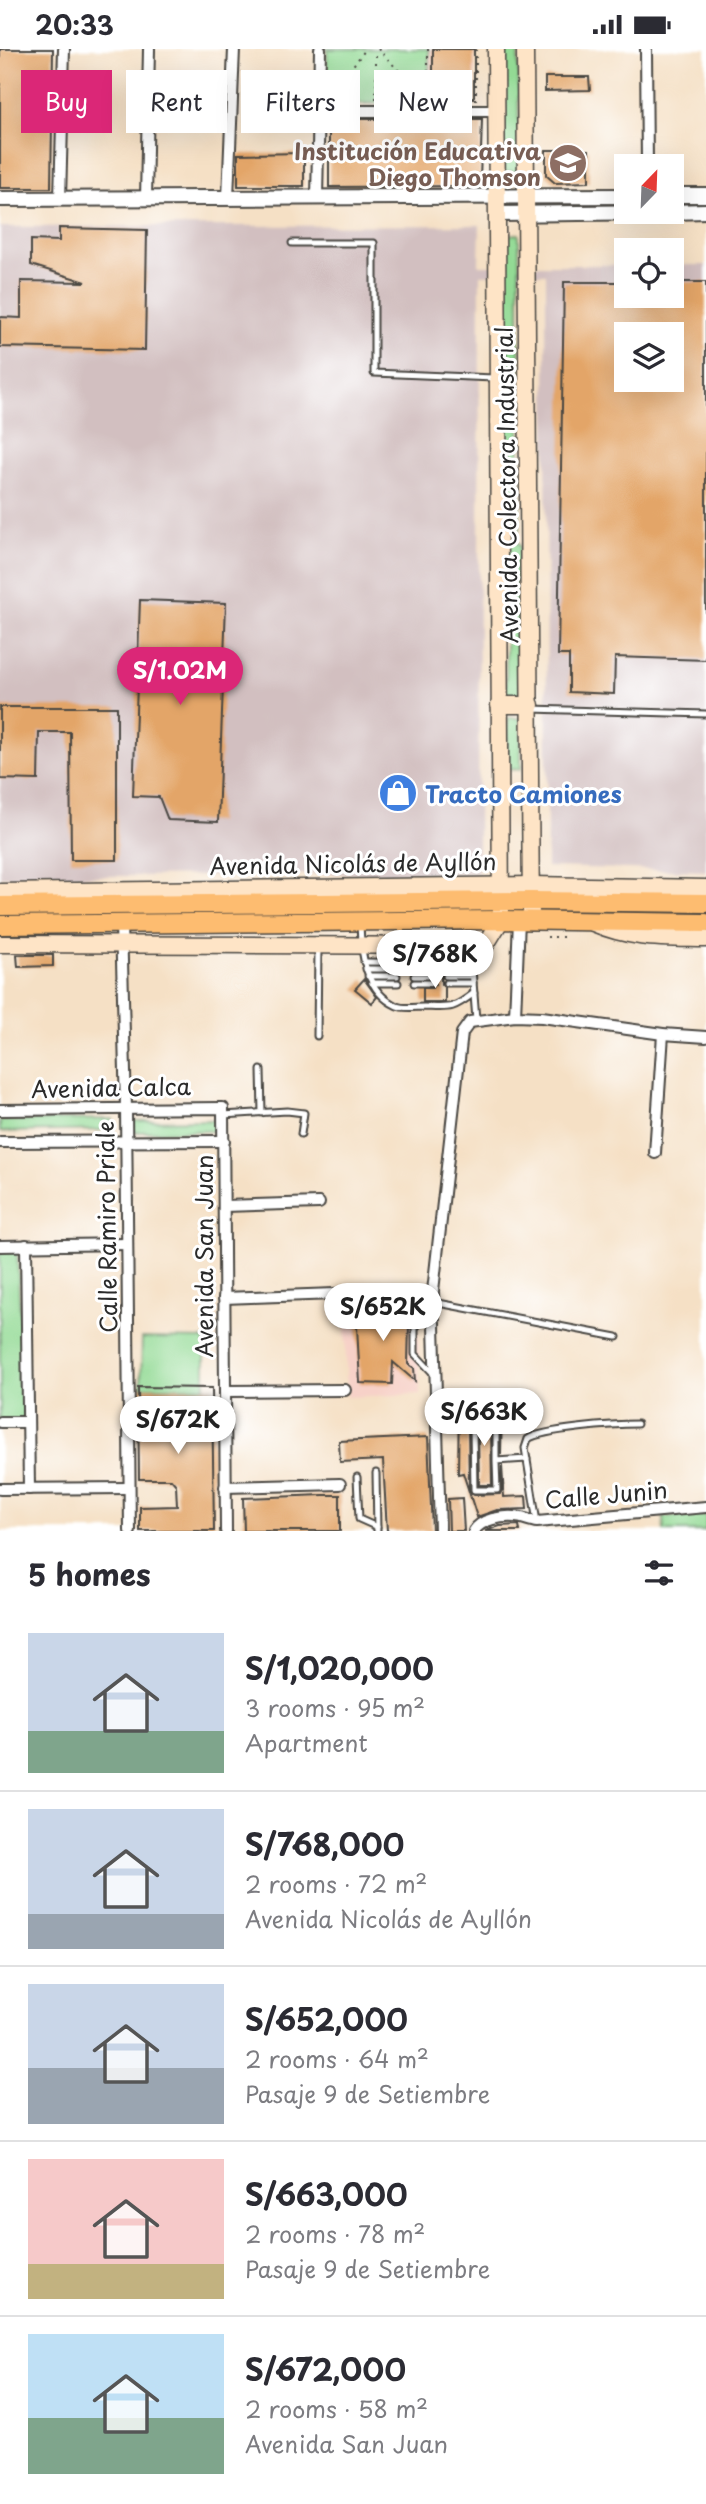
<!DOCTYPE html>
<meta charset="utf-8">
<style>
:root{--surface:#fff;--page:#f7f7f7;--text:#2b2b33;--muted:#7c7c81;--line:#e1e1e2;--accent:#db2777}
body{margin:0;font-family:"Playpen Sans",sans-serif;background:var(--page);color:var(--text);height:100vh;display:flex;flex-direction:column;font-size:26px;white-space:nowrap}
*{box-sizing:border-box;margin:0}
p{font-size:23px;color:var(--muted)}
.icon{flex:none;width:38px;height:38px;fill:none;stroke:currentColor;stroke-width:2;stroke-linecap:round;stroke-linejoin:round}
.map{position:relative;height:1482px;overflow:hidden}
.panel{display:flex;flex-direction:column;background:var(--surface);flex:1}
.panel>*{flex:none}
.top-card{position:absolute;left:21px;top:21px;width:665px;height:63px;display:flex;gap:14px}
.needle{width:46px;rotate:23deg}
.fabs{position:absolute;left:614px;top:105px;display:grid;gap:14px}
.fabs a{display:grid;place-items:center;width:70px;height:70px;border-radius:0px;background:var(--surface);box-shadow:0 7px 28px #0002;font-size:35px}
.price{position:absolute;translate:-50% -60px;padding:0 16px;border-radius:24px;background:#fff;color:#222;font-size:23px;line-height:46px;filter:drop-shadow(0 2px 4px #0008)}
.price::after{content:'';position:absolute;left:50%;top:42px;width:21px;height:16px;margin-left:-10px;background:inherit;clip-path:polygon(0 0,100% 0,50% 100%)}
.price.selected{background:var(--accent);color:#fff}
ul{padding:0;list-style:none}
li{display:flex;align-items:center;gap:21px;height:175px;padding:0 28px}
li+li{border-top:2px solid var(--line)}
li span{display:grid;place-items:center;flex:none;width:196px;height:140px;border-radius:0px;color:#555}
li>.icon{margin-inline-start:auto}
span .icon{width:84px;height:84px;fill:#fffc;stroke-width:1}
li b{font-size:30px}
h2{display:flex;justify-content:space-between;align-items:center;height:84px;padding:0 28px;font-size:30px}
.chip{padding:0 24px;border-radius:0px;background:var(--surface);box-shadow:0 7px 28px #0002;font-size:24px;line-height:63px}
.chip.selected{background:var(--accent);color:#fff}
.status{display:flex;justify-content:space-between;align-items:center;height:49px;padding:0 35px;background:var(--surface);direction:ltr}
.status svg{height:19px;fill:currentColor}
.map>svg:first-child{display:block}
.built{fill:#f7d1c8}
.industrial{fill:#d2bfc0;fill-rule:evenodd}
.green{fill:#93da94;stroke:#5f8260;stroke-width:2}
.building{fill:#e3a568;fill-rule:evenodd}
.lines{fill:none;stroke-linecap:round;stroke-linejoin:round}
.service-casing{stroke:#494642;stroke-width:9}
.minor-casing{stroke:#494642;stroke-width:14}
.tertiary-casing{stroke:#494642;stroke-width:18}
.secondary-casing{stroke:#494642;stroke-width:19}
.primary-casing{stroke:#494642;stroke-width:21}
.path{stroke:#494642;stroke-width:2;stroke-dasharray:2 5;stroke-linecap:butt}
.service{stroke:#fff;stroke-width:5}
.minor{stroke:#fff;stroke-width:10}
.tertiary{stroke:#fff;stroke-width:14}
.secondary{stroke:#fee4c6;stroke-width:16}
.primary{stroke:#fdbc70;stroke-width:18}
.labels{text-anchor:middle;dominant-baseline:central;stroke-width:6;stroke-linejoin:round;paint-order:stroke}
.education-label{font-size:23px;font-weight:bold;fill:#785e54;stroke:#fff;text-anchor:end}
.street-label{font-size:23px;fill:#2b2b2b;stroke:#fff}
.shop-label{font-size:23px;font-weight:bold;fill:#366cbe;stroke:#fff;text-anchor:start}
</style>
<div class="status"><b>20:33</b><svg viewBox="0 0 49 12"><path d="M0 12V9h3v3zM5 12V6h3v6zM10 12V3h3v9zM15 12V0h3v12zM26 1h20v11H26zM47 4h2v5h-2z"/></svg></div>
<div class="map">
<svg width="706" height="1482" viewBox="0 0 706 1482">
<rect width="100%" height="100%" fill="#fff"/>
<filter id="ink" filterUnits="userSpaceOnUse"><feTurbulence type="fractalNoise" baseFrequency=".0143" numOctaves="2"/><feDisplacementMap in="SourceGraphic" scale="14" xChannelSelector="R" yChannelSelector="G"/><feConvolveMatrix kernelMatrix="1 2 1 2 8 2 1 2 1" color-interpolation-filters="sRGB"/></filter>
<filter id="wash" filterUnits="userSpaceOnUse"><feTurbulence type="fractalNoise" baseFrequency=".00686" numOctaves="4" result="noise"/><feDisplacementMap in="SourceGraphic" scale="28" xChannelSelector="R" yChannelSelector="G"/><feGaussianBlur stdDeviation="1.57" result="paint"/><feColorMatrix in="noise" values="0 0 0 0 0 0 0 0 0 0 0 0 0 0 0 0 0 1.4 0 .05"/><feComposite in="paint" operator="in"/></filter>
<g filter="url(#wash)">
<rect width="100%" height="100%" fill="#f5e0c5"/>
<g class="built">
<rect x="429" y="0" width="46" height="51"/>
<path d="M417,1240l3,105 -73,3 -3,-106z"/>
</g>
<path class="industrial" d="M480,176l-1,40h147v31h46v-31h34v606l-159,-4 -1,-593 -66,1 -2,598 -478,4v-650zM626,285h46v46h-46z"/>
<g class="green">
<path d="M327,0h102v55l-102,-1z"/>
<path d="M502,0h16l1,122 -16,1z"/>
<path d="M519,185l1,294 -2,3 -12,1 -3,-297z"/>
<path d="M516,493l4,4 2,154 -16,2v-159z"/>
<path d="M508,669h11l2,3v48l-15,1z"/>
<path d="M113,1070v11l-113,2v-11z"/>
<path d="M214,1071v11l-82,1v-11z"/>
<path d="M0,1200h17l8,174 -25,1z"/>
<path d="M142,1289l63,1v49l-64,-1z"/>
<path d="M706,1466v16h-42l-1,-14z"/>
</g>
<g id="blocks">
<g class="building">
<path d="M0,0h53l-2,139h-51z"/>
<path d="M433,0h41v49l-33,-2v-9h-8z"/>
<path d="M545,28h44l1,13 -45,1z"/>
<path d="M329,70h153l-2,62 -6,5 -145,1z"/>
<path d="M546,101h43v32l-34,1 -9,-8z"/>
<path d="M304,104v33h-66v-32z"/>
<path d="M59,179l88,2 -2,120 -145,-3v-30l21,1v-37l65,1 -55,-17v-25l28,1z"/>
<path d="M564,233h62v14h46v-14h34v378l-91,-3 -1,37 -45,-2v-37h-11zM626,285h46v46h-46z"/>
<path d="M140,551l86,3 -8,219 -50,-2 -9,-23 -26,-1z"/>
<path d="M0,658h117v153h-46l-1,-128h-31l-1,48 -38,-1z"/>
<path d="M17,906h36v11l-35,1z"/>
<path d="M434,919h7v16l4,4v14h-22v-14h9l3,-3z"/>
<path d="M364,930l13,18 -5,6 -17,-14z"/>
<path d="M414,1248l1,15 -6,9 -1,43 6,4 1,13 -22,-19 -1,22 -32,-1 -4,-76 49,2z"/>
<path d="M138,1338l74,1 2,143h-74v-24l37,-1 -1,-21 -5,-6h-32z"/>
<path d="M509,1346l1,16h-8l-1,44v-28l-2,-4 -26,-1 -5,3 1,66 5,4 26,-1 2,-4v-24l2,31 22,-1 1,13 -30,1 -20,7 -14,-44 -5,1 1,-77z"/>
<path d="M478,1383h13l1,53h-13z"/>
<path d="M428,1388l4,94h-45l-4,-71 -43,2 -1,-21z"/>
<path d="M324,1446h16v36h-96l-1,-33z"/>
<path d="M462,1449l2,33h-15l-1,-32z"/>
<path d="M519,1476l1,6h-35l15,-5z"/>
</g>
</g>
</g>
<g filter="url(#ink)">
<use href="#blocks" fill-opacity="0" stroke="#494642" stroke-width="2"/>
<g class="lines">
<defs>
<g id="service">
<path d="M292,194h82v130l120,5"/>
<path d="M531,660l175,5"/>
<path d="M360,876c1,30 6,67 37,81 7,3 18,1 27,1 26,1 28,3 50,-14"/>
<path d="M364,913l112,1"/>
<path d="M366,920h32"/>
<path d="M414,920h15"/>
<path d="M446,920h26l12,-20"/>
<path d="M472,920l4,51"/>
<path d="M368,927h29"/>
<path d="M414,927h15"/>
<path d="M446,927h26"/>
<path d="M372,934h26"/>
<path d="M414,934h16"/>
<path d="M446,934h27"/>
<path d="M317,987l1,-87"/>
<path d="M261,1021l1,43"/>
<path d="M223,1066l64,-4 17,2 -3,21"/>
<path d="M433,1253l184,35"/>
<path d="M431,1260l-16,19v26l19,20"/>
<path d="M496,1412v-34h-23l1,63h23l-1,-29 31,-2"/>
<path d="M376,1424l1,58"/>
<path d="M357,1428l2,42 18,8"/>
<path d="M537,1473l-12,-74 3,-9c15,-10 88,-15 109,-15"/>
</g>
<g id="minor">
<path d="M646,0l1,117"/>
<path d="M319,62h178"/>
<path d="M228,149l6,-149"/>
<path d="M317,149l3,-149"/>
<path d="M60,150l4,-150"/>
<path d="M146,150l3,-150"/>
<path d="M121,875l5,184 4,423"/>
<path d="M515,967l4,-96"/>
<path d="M0,1061l223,-2 3,423"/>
<path d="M0,1093l224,-1"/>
<path d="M655,1104l8,-119"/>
<path d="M224,1157l95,-3"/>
<path d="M26,1196l3,244"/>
<path d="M0,1197l127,-2"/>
<path d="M224,1249l111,-4"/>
<path d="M225,1342l120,-1"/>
<path d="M0,1373h28"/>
<path d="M225,1438l115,-3"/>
<path d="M0,1440l129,-1"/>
<path d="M440,1482l-7,-240 29,-258 8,-11 45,-6 27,1 121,17 43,3"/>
<path d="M474,1482c7,-12 28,-15 41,-14 7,0 14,4 22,5l169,-15"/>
</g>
<g id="tertiary">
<path d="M672,146h34"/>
<path d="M0,150l626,-3"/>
<path d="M672,163l34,-1"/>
<path d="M497,165l162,-2"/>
</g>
<g id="secondary">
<path d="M525,0l6,872"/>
<path d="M499,656h32"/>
<path d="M0,843l531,-7 175,3"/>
<path d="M593,874c40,17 70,15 113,16"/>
<path d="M0,895l485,2 16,-26 -5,-871"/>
</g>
<g id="primary">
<path d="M0,857l531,-5 175,2"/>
<path d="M0,876l501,-5 205,3"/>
</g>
</defs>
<use href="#service" class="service-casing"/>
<use href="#minor" class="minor-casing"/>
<use href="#tertiary" class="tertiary-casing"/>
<use href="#secondary" class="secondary-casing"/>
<use href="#primary" class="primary-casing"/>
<g class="path">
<path d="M378,0l49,51"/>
<path d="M332,43l34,-43"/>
<path d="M376,50v-48"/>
<path d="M428,51v-51"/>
<path d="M476,51v-51"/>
<path d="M547,888h19"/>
</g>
<use href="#service" class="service"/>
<use href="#minor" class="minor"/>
<use href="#tertiary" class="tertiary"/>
<use href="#secondary" class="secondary"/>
<use href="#primary" class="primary"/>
</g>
</g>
<defs>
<symbol id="school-disc" viewBox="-11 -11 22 22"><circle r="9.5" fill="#8d6e63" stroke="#fff"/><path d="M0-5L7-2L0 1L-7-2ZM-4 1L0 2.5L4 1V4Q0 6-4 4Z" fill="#fff"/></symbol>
<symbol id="shop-disc" viewBox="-11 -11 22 22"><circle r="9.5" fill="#3f7fe0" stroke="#fff"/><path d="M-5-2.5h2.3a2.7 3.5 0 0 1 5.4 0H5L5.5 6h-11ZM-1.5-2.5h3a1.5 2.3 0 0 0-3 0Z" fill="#fff"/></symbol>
</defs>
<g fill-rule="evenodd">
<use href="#school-disc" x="546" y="92" width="44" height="44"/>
<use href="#shop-disc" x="376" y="722" width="44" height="44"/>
</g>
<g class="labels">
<g class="education-label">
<text x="541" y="101">Institución Educativa<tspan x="541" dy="26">Diego Thomson</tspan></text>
</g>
<g class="street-label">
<text transform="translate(506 436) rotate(-91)">Avenida Colectora Industrial</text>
<text transform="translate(353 814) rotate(-1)">Avenida Nicolás de Ayllón</text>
<text transform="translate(111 1038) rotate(-1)">Avenida Calca</text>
<text transform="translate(106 1178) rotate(-91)">Calle Ramiro Priale</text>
<text transform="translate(203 1207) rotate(-90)">Avenida San Juan</text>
<text transform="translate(606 1445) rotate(-5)">Calle Junin</text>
</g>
<g class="shop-label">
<text x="425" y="744">Tracto Camiones</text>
</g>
</g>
</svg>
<div class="fabs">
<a><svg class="needle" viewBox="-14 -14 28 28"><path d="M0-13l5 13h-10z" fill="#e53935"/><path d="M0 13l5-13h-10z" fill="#7c7c81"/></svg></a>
<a><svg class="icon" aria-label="locate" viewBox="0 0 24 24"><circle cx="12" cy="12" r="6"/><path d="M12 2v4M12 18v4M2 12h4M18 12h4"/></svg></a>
<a><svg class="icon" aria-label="layers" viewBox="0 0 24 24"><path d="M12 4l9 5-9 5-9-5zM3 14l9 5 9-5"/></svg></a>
</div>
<b class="price selected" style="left:180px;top:658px">S/1.02M</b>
<b class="price" style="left:435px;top:941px">S/768K</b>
<b class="price" style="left:383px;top:1294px">S/652K</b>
<b class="price" style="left:484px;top:1399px">S/663K</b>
<b class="price" style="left:178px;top:1407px">S/672K</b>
<div class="top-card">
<a class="chip selected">Buy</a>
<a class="chip">Rent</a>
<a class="chip">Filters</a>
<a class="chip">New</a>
</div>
</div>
<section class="panel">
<h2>5 homes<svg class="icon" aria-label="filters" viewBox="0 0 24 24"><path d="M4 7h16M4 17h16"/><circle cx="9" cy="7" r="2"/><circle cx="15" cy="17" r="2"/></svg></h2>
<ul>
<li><span style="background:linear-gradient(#c9d6e8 70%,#7fa58c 0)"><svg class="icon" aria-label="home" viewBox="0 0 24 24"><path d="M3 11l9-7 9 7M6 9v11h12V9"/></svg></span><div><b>S/1,020,000</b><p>3 rooms · 95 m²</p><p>Apartment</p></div></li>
<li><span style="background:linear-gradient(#c9d6e8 75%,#9aa5b1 0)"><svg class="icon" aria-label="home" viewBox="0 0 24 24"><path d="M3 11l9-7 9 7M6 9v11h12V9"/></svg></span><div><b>S/768,000</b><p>2 rooms · 72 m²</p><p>Avenida Nicolás de Ayllón</p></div></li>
<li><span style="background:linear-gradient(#c9d6e8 60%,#9aa5b1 0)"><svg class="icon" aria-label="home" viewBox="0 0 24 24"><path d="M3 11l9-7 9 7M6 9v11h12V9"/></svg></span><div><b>S/652,000</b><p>2 rooms · 64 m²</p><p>Pasaje 9 de Setiembre</p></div></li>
<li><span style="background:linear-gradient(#f6c9c9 75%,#c2b280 0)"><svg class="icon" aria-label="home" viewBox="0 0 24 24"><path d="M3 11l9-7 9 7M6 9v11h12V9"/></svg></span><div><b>S/663,000</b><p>2 rooms · 78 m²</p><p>Pasaje 9 de Setiembre</p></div></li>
<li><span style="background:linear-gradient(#bfe0f5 60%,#7fa58c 0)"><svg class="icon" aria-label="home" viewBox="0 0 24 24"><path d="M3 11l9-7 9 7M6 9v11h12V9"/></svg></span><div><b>S/672,000</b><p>2 rooms · 58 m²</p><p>Avenida San Juan</p></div></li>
</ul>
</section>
